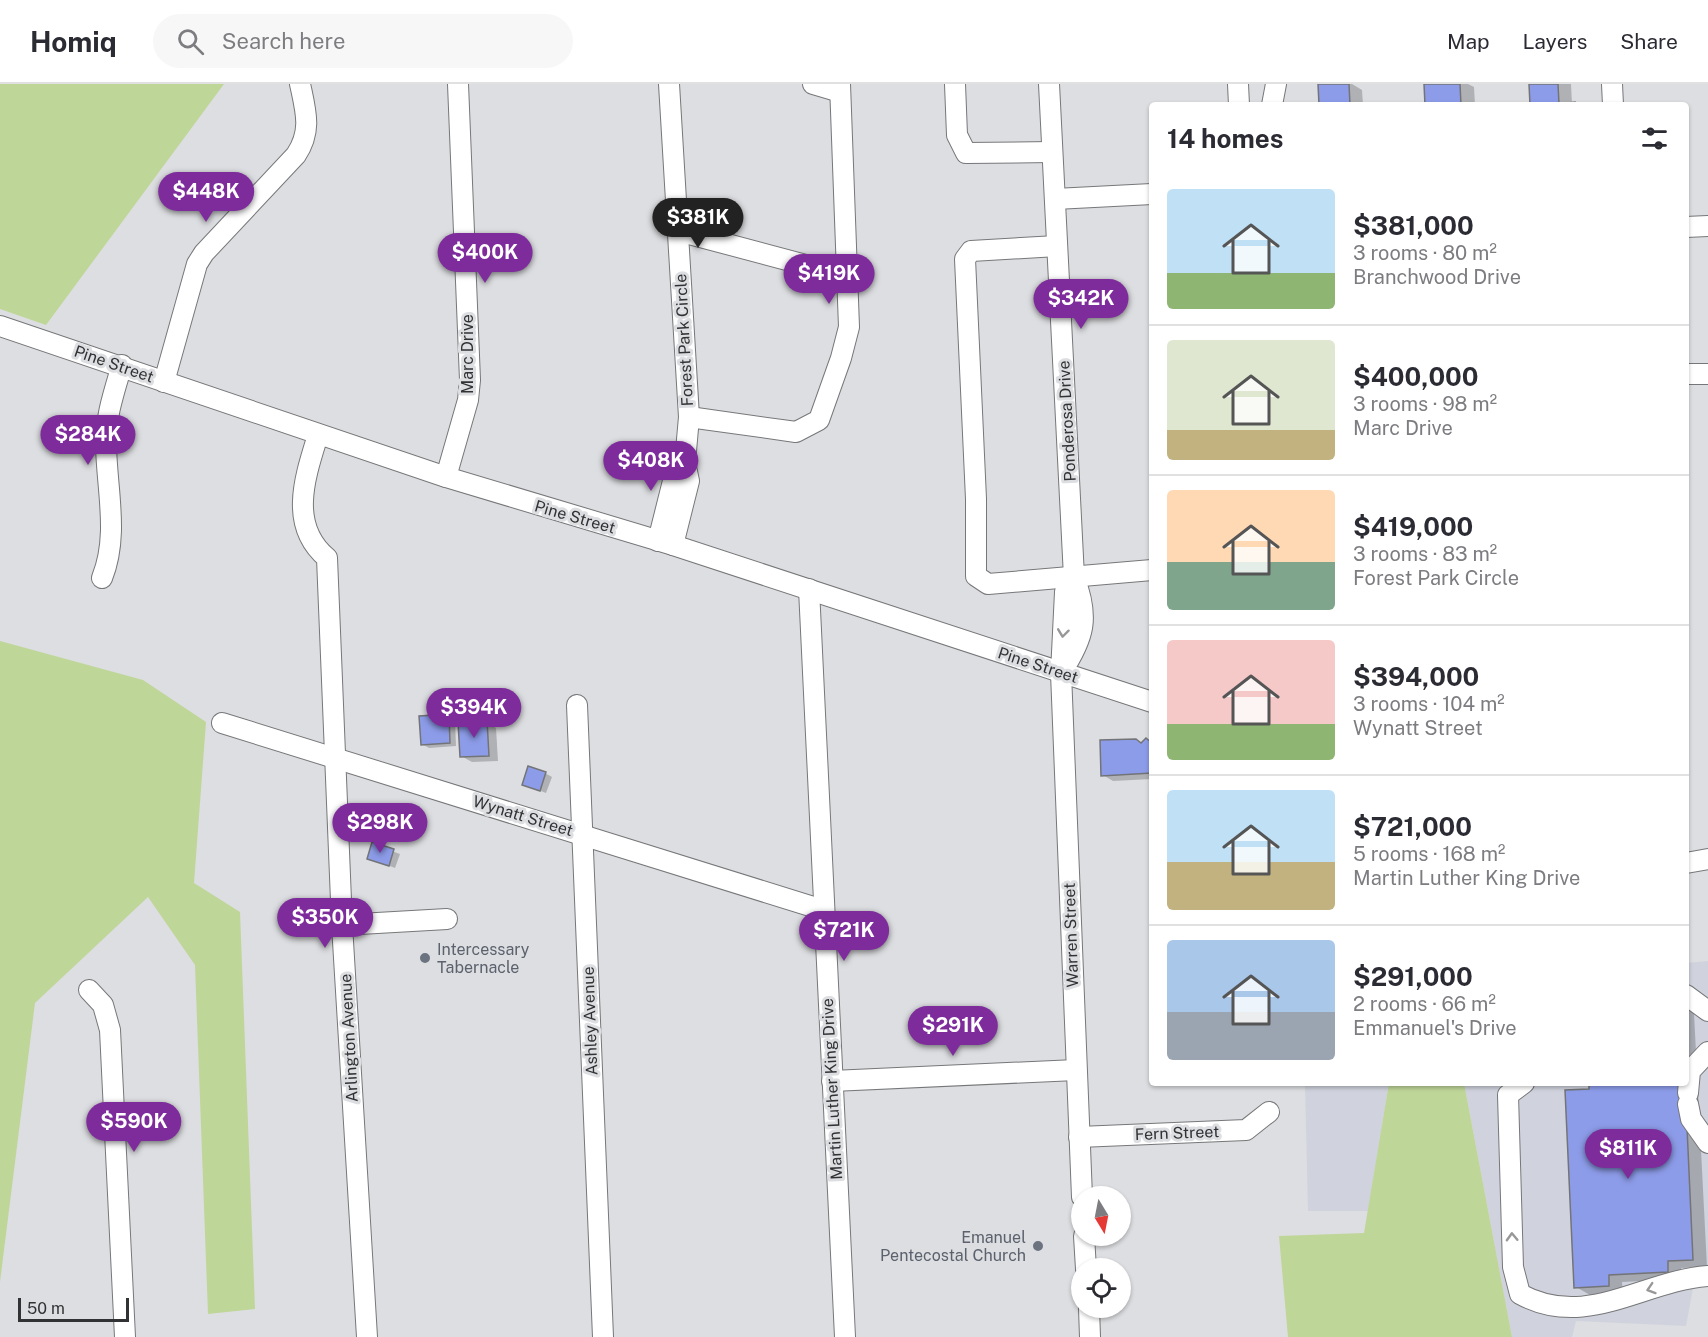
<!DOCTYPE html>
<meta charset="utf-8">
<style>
:root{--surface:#fff;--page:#f7f7f7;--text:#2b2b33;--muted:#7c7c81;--line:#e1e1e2;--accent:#7e2c9c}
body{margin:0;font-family:"Public Sans",sans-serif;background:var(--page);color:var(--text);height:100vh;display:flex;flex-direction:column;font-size:22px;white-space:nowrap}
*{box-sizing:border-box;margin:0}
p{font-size:20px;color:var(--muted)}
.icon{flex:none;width:33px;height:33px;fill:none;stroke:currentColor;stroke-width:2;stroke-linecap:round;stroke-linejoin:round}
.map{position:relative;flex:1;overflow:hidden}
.drawer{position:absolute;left:1149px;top:18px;width:540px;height:984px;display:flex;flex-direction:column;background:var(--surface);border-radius:6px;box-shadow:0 2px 4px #0004}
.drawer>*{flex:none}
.needle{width:39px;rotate:170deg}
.controls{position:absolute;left:1071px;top:1102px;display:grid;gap:12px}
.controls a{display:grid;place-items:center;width:60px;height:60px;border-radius:50%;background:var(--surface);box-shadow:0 2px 4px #0004;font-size:30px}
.scale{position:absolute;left:18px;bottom:15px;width:111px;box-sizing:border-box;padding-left:6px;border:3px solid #313233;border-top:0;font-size:16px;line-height:21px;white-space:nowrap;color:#313233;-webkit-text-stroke:4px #dddee1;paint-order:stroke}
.price{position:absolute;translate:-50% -51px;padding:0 14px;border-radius:21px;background:var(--accent);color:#fff;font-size:20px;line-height:39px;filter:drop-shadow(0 2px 3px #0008)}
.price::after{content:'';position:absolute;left:50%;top:36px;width:18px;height:14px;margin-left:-9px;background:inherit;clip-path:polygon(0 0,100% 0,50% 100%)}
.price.active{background:#222;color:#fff}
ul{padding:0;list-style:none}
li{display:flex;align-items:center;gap:18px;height:150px;padding:0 18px}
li+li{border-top:2px solid var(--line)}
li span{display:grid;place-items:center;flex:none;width:168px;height:120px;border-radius:6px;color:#555}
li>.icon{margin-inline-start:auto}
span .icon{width:72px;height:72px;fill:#fffc;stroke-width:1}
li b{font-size:26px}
h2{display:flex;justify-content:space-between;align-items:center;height:72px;padding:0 18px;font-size:26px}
header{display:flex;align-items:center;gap:36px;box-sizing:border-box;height:84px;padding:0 30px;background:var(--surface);border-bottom:2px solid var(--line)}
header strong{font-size:28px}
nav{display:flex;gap:33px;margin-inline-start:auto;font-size:21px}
.search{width:420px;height:54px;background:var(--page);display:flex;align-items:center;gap:15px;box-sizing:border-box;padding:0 21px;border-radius:33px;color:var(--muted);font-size:22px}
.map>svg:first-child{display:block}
.built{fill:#d0d3dd}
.green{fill:#bfd699}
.shadow{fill:#0003}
.building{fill:#8d9ce9;stroke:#737477;stroke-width:1.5}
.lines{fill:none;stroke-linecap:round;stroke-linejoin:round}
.minor-casing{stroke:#767779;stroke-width:22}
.minor{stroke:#fff;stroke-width:20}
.oneway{stroke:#989899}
.worship-dot{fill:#6b7280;stroke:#dddee1;stroke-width:2}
.labels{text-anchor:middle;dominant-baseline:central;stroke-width:6;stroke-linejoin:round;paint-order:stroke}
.street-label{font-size:16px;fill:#313233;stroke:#dddee1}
.worship-label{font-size:16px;fill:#5b616d;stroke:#dddee1;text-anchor:start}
</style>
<header>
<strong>Homiq</strong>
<div class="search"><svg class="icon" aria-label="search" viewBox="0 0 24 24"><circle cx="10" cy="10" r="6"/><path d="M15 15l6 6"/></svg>Search here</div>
<nav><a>Map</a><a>Layers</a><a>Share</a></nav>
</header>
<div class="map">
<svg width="1708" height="1253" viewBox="0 0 1708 1253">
<rect width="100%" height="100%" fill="#dddee1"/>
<g class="built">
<path d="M1708,877v321l-14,1 -8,43 -110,-5 -4,16h-60l-48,-254h222v-120z"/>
<path d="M1305,999h84l-21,128h-60z"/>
</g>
<g class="green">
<path d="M0,0h224l-178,241 -46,-16z"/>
<path d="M0,557l143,39 63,42 -12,161 46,29 15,397 -47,5 -13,-349 -47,-68 -113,106 -35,279z"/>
<path d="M1389,999h75l48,254h-224l-9,-101 85,-3z"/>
</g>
<g class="shadow">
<path d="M1319,0h33l10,6 1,15h-42z"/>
<path d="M1425,0h43l6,3 1,18h-48z"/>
<path d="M1530,0h41l1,20 4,1h-45z"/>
<path d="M448,632l7,4 1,26 -27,2 -7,-4z"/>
<path d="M486,638l10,6 2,33 -26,1 -11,-6z"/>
<path d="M1147,656l5,3v36l-39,2 -10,-6z"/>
<path d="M545,689l7,4 -6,16 -23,-9z"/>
<path d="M373,760l27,10 -5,14 -26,-10z"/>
<path d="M1686,924l8,5 13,254 -26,1 1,11 -60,3 1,11 -33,2 -14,-8 14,-204h96z"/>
</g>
<g class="building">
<path d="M1318,0h31l1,21h-31z"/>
<path d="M1424,0h36l1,21h-36z"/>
<path d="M1529,0h29l1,20 16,-2v3h-45z"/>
<path d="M449,630l1,29 -29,2 -2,-29z"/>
<path d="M487,636l2,36 -29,1 -2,-35z"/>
<path d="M1146,654l6,5v30l-51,3 -1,-36 36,-1 5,4z"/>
<path d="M528,682l18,6 -6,19 -18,-6z"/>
<path d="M372,758l22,7 -5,17 -22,-7z"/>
<path d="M1589,999h96l8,177 -25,1v11l-59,3v11l-35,2 -9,-198 24,-1z"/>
</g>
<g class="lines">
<defs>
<g id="minor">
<path d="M669,0l20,333 -4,45 4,19 -16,64"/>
<path d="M813,0l27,8"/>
<path d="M955,0l2,51 9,18 86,-1"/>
<path d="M1049,0l25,493c16,41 10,61 -13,96l4,-81 9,-15"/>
<path d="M1238,0l1,21"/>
<path d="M1612,0l1,21"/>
<path d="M1272,21l4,-21"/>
<path d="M1055,115l97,-5"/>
<path d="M1686,143l22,-1"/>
<path d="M678,147l169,45"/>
<path d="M1057,162l-86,5 -6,8 11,240v77l12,8 164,-14"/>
<path d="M0,242l446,151 227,68 479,157"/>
<path d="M1686,290h22"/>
<path d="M164,298l33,-118 7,-11 92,-98c16,-24 10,-43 4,-71"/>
<path d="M689,333l107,15 23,-12 22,-62 8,-31 -9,-243"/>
<path d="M318,351c-13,42 -30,90 9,123l15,367 25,412"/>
<path d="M446,393l22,-77 2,-20 -12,-296"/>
<path d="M658,457l16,-64 11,-15"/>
<path d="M102,494c17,-42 5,-87 4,-132 -1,-28 8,-54 16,-81"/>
<path d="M809,505l36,748"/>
<path d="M1061,589l21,524"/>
<path d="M577,621l26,632"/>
<path d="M222,639l601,187"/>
<path d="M1686,779l22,-4"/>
<path d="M342,841l105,-6"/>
<path d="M89,906l14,15 7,25 15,307"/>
<path d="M1686,911l22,16"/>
<path d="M832,997l244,-11"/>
<path d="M1524,999l-16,12 5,172 7,27c66,36 122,-13 188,-18"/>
<path d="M1688,1009l2,-22 18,-19"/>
<path d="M1688,1020l3,15 17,24"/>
<path d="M1079,1053l167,-7 23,-18"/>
<path d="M1084,1152l2,33"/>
<path d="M1089,1224l1,29"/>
</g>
</defs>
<use href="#minor" class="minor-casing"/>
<use href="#minor" class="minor"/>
</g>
<defs><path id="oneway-chevron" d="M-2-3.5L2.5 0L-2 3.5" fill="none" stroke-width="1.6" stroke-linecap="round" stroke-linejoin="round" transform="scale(1.5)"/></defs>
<g class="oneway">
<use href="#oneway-chevron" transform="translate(1063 549) rotate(97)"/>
<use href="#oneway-chevron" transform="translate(1512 1153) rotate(-92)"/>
<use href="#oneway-chevron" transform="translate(1651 1205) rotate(162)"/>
</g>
<g class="worship-dot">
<circle cx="425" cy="874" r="6"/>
<circle cx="1038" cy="1162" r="6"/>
</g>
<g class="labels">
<g class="street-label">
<text transform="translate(684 256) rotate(-93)">Forest Park Circle</text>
<text transform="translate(467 270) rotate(-90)">Marc Drive</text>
<text transform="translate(114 280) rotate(19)">Pine Street</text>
<text transform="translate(1067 337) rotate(-93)">Ponderosa Drive</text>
<text transform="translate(575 433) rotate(16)">Pine Street</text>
<text transform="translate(1038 581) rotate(18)">Pine Street</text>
<text transform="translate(523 732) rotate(17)">Wynatt Street</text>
<text transform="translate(1071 851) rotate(-92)">Warren Street</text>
<text transform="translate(590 937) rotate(-92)">Ashley Avenue</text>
<text transform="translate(349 954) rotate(-93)">Arlington Avenue</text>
<text transform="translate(832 1005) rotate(-93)">Martin Luther King Drive</text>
<text transform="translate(1177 1049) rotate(-2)">Fern Street</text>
</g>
<g class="worship-label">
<text x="437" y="865">Intercessary<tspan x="437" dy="18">Tabernacle</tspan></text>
<text x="1026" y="1153" text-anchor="end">Emanuel<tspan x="1026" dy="18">Pentecostal Church</tspan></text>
</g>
</g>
</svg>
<div class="controls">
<a><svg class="needle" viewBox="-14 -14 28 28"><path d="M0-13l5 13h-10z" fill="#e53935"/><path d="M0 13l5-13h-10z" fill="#7c7c81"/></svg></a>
<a><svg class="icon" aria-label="locate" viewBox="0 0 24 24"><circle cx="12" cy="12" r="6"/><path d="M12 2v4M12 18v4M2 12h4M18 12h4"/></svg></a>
</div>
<div class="scale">50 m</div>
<b class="price" style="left:206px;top:139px">$448K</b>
<b class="price active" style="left:698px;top:165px">$381K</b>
<b class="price" style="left:485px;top:200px">$400K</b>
<b class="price" style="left:829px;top:221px">$419K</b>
<b class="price" style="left:1081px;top:246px">$342K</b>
<b class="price" style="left:88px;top:382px">$284K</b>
<b class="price" style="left:651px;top:408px">$408K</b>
<b class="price" style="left:474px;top:655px">$394K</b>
<b class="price" style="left:380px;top:770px">$298K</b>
<b class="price" style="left:325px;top:865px">$350K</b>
<b class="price" style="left:844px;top:878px">$721K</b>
<b class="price" style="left:953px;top:973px">$291K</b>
<b class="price" style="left:134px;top:1069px">$590K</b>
<b class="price" style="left:1628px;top:1096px">$811K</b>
<section class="drawer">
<h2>14 homes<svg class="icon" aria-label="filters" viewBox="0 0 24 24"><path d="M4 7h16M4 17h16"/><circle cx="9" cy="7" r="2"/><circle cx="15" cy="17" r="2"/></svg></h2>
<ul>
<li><span style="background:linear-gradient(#bfe0f5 70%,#8fb573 0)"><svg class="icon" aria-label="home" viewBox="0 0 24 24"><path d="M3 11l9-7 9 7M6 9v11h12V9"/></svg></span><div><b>$381,000</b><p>3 rooms · 80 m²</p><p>Branchwood Drive</p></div></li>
<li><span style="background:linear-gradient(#dfe7d0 75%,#c2b280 0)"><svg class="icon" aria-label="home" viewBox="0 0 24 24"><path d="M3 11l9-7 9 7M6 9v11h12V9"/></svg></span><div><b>$400,000</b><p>3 rooms · 98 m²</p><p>Marc Drive</p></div></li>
<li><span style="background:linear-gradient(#ffd9b3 60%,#7fa58c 0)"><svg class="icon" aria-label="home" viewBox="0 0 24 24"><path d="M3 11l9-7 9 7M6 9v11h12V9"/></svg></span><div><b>$419,000</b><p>3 rooms · 83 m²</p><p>Forest Park Circle</p></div></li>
<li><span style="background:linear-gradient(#f6c9c9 70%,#8fb573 0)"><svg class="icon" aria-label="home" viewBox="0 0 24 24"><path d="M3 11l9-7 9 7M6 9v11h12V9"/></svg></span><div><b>$394,000</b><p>3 rooms · 104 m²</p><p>Wynatt Street</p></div></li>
<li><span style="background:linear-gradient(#bfe0f5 60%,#c2b280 0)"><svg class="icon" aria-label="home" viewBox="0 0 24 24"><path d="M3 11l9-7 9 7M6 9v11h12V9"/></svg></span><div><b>$721,000</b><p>5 rooms · 168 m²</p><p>Martin Luther King Drive</p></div></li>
<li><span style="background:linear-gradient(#a9c7e8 60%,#9aa5b1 0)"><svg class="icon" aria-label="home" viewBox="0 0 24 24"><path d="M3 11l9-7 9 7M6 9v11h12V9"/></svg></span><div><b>$291,000</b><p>2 rooms · 66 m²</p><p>Emmanuel's Drive</p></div></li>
</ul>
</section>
</div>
